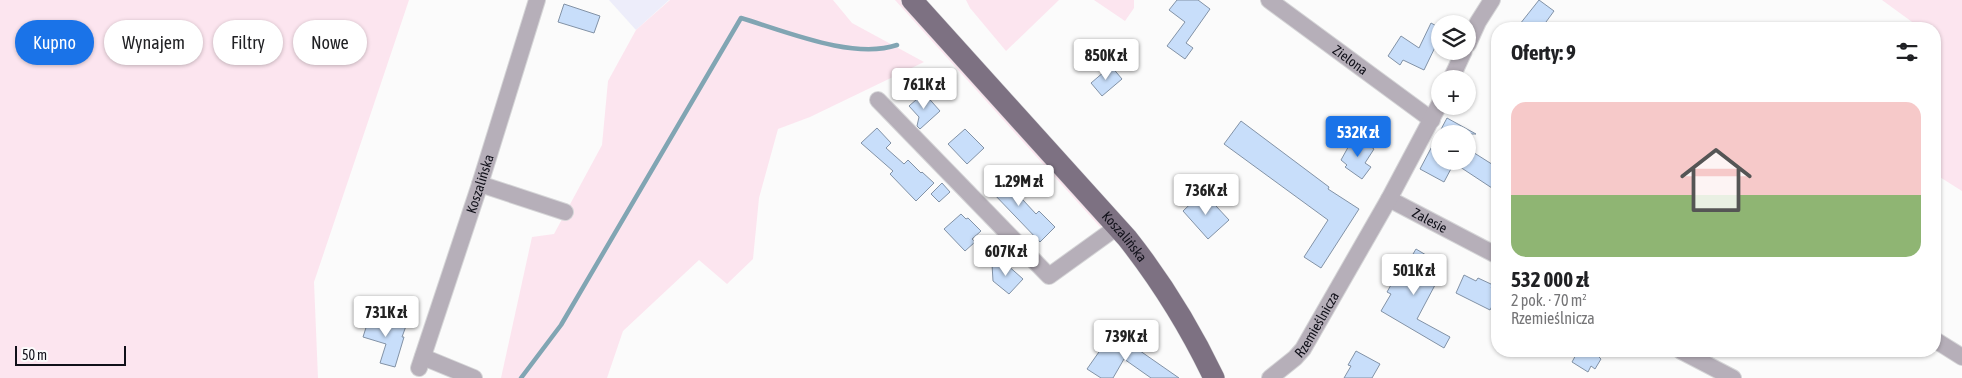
<!DOCTYPE html>
<html lang="pl">
<meta charset="utf-8">
<style>
:root{--surface:#fff;--page:#f2f2f2;--text:#202124;--muted:#757577;--accent:#1a73e8}
body{margin:0;font-family:"Asap Condensed",sans-serif;background:var(--page);color:var(--text);height:100vh;display:flex;flex-direction:column;font-size:19px;white-space:nowrap}
*{box-sizing:border-box;margin:0}
p{font-size:16px;color:var(--muted)}
.icon{flex:none;width:28px;height:28px;fill:none;stroke:currentColor;stroke-width:2;stroke-linecap:round;stroke-linejoin:round}
.map{position:relative;flex:1;overflow:hidden}
.drawer{position:absolute;left:1491px;top:22px;width:450px;height:335px;display:flex;flex-direction:column;background:var(--surface);border-radius:20px;box-shadow:0 1px 4px #0004}
.drawer>*{flex:none}
.guide{position:absolute;left:15px;top:20px;width:475px;height:45px;display:flex;gap:10px}
.fabs{position:absolute;left:1431px;top:15px;display:grid;gap:10px}
.fabs a{display:grid;place-items:center;width:45px;height:45px;border-radius:50%;background:var(--surface);box-shadow:0 1px 4px #0004;font-size:25px}
.scale{position:absolute;left:15px;bottom:12px;width:111px;box-sizing:border-box;padding-left:5px;border:2px solid #101019;border-top:0;font-size:14px;line-height:18px;white-space:nowrap;color:#101019;-webkit-text-stroke:4px #fbfbfb;paint-order:stroke}
.price{position:absolute;translate:-50% -42px;padding:0 11px;border-radius:5px;background:#fff;color:#222;font-size:16px;line-height:32px;filter:drop-shadow(0 1px 2px #0008)}
.price::after{content:'';position:absolute;left:50%;top:30px;width:15px;height:11px;margin-left:-8px;background:inherit;clip-path:polygon(0 0,100% 0,50% 100%)}
.price.current{background:var(--accent);color:#fff}
ul{padding:0;list-style:none}
li{display:grid;align-content:center;gap:10px;height:265px;padding:0 20px}
li span{display:grid;place-items:center;height:155px;border-radius:15px;color:#555}
li>.icon{margin-inline-start:auto}
span .icon{width:90px;height:90px;fill:#fffc;stroke-width:1}
li b{font-size:21px}
h2{display:flex;justify-content:space-between;align-items:center;height:60px;padding:0 20px;font-size:21px}
.chip{padding:0 18px;border-radius:22px;background:var(--surface);box-shadow:0 1px 4px #0004;font-size:18px;line-height:45px}
.chip.current{background:var(--accent);color:#fff}
.map>svg:first-child{display:block}
.built{fill:#ededfa}
.green{fill:#fce5ef}
.lines{fill:none;stroke-linecap:round;stroke-linejoin:round}
.stream{stroke:#81a5b3;stroke-width:4.5}
.building{fill:#c8defa;stroke:#8292a6}
.minor-casing{stroke:#d5d5d7;stroke-width:18}
.major-casing{stroke:#d5d5d7;stroke-width:22}
.minor{stroke:#b6afb9;stroke-width:16}
.major{stroke:#7d7182;stroke-width:21}
.labels{text-anchor:middle;dominant-baseline:central;stroke-width:5;stroke-linejoin:round;paint-order:stroke}
.street-label{font-size:14px;fill:#101019;stroke:#fbfbfb}
</style>
<div class="map">
<svg width="1962" height="378" viewBox="0 0 1962 378">
<rect width="100%" height="100%" fill="#fbfbfb"/>
<path class="built" d="M609,0h60l-33,30z"/>
<g class="green">
<path d="M0,0h409l-95,282 4,96h-318z"/>
<path d="M670,0h163l19,23 72,39 -114,55 -32,12 -19,69 -6,61 -26,25 -28,-24 -76,71 -16,47h-106l31,-141 22,-3 48,-89 6,-64 28,-51z"/>
<path d="M895,0h6l201,222 -1,6z"/>
<path d="M966,0h93l-53,51 -36,-43z"/>
<path d="M1094,0h40v8l-9,13z"/>
<path d="M1882,0h80v191l-27,-17v-145h-17l1,-2z"/>
</g>
<g class="lines">
<path class="stream" d="M521,378l40,-53 180,-307c44,13 112,42 156,27"/>
</g>
<g class="building">
<path d="M1177,0h21l12,9 -24,34 7,5 -8,11 -18,-13 18,-24 -16,-12z"/>
<path d="M1539,0l15,11 -8,11 8,7h-38z"/>
<path d="M564,4l36,12 -6,17 -36,-11z"/>
<path d="M1431,23l9,5v9l-16,33 -21,-10 -3,5 -12,-9 13,-20 18,12z"/>
<path d="M1111,66l11,13 -20,17 -11,-13z"/>
<path d="M924,93l16,18 -20,18 -3,-3 2,-9 -10,-11z"/>
<path d="M1447,118l29,16h-36v27h28v-12l30,19v24l-44,-29 -10,19 -24,-13z"/>
<path d="M1241,121l88,66 -1,2 31,20 -38,59 -17,-11 24,-37 -104,-76z"/>
<path d="M877,128l14,15 -5,5 18,16 4,-4 13,13 1,-1 12,11 -18,18 -26,-27 3,-3 -32,-28z"/>
<path d="M965,129l19,19 -17,16 -19,-20z"/>
<path d="M1361,139l13,10 -9,14 6,4 -9,12 -17,-12 2,-2 -6,-5 10,-18 5,4z"/>
<path d="M998,170l13,13 -2,2 27,29 3,-3 16,16 -15,15 -49,-51 1,-1 -7,-7z"/>
<path d="M942,183l8,9 -11,10 -8,-8z"/>
<path d="M1203,192l26,28 -21,19 -25,-28z"/>
<path d="M961,214l5,5 2,-1 13,13 -9,8 3,3 -10,9 -21,-22z"/>
<path d="M1416,249l25,15 -11,19 5,2 -18,34 33,18 -6,11 -63,-37 10,-17 -4,-2 13,-23 3,2z"/>
<path d="M992,264h14l17,15 -14,15 -16,-13z"/>
<path d="M1464,275l12,6 2,-3 15,7 -2,3 7,3v4l-8,15 -34,-17z"/>
<path d="M370,315l36,11 -4,11h2l-9,30 -15,-4 6,-19 -23,-7z"/>
<path d="M1121,337l13,8 -1,1 46,32h-28l-27,-19 -11,19h-12l-14,-9 14,-20 2,1 3,-5 7,4z"/>
<path d="M1356,351l24,13 -8,14h-28l7,-12 -3,-1z"/>
<path d="M1578,351h24l-3,6 2,2 -6,10 -4,-3 -3,6 -16,-10z"/>
</g>
<g class="lines">
<defs>
<g id="minor">
<path id="s1" d="M1269,0l163,120"/>
<path d="M1468,44l10,-22 14,-22"/>
<path d="M1451,79l13,-28"/>
<path d="M878,100l171,176 68,-49"/>
<path d="M480,184l85,28"/>
<path id="s2" d="M1389,199l109,57"/>
<path d="M1935,340l27,17"/>
<path d="M1681,351l52,27"/>
<path d="M423,357l51,21"/>
<path id="s3" d="M419,368l61,-184 57,-184"/>
<path id="s4" d="M1270,378l25,-20 8,-9 86,-150 51,-96"/>
</g>
<g id="major">
<path id="s5" d="M912,0l215,238c34,43 63,90 87,140"/>
</g>
</defs>
<use href="#minor" class="minor-casing"/>
<use href="#major" class="major-casing"/>
<use href="#minor" class="minor"/>
<use href="#major" class="major"/>
</g>
<g class="labels">
<g class="street-label">
<text stroke="none"><textPath href="#s1" startOffset="101">Zielona</textPath></text>
<text stroke="none"><textPath href="#s3" startOffset="194">Koszalińska</textPath></text>
<text stroke="none"><textPath href="#s2" startOffset="46">Zalesie</textPath></text>
<text stroke="none"><textPath href="#s5" startOffset="318">Koszalińska</textPath></text>
<text stroke="none"><textPath href="#s4" startOffset="72">Rzemieślnicza</textPath></text>
</g>
</g>
</svg>
<div class="fabs">
<a><svg class="icon" aria-label="layers" viewBox="0 0 24 24"><path d="M12 4l9 5-9 5-9-5zM3 14l9 5 9-5"/></svg></a>
<a>+</a>
<a>−</a>
</div>
<div class="scale">50 m</div>
<b class="price" style="left:1106px;top:81px">850K zł</b>
<b class="price" style="left:924px;top:110px">761K zł</b>
<b class="price current" style="left:1358px;top:158px">532K zł</b>
<b class="price" style="left:1019px;top:207px">1.29M zł</b>
<b class="price" style="left:1206px;top:216px">736K zł</b>
<b class="price" style="left:1006px;top:277px">607K zł</b>
<b class="price" style="left:1414px;top:296px">501K zł</b>
<b class="price" style="left:386px;top:338px">731K zł</b>
<b class="price" style="left:1126px;top:362px">739K zł</b>
<div class="guide">
<a class="chip current">Kupno</a>
<a class="chip">Wynajem</a>
<a class="chip">Filtry</a>
<a class="chip">Nowe</a>
</div>
<section class="drawer">
<h2>Oferty: 9<svg class="icon" aria-label="filters" viewBox="0 0 24 24"><path d="M4 7h16M4 17h16"/><circle cx="9" cy="7" r="2"/><circle cx="15" cy="17" r="2"/></svg></h2>
<ul>
<li><span style="background:linear-gradient(#f6c9c9 60%,#8fb573 0)"><svg class="icon" aria-label="home" viewBox="0 0 24 24"><path d="M3 11l9-7 9 7M6 9v11h12V9"/></svg></span><div><b>532 000 zł</b><p>2 pok. · 70 m²</p><p>Rzemieślnicza</p></div></li>
</ul>
</section>
</div>
